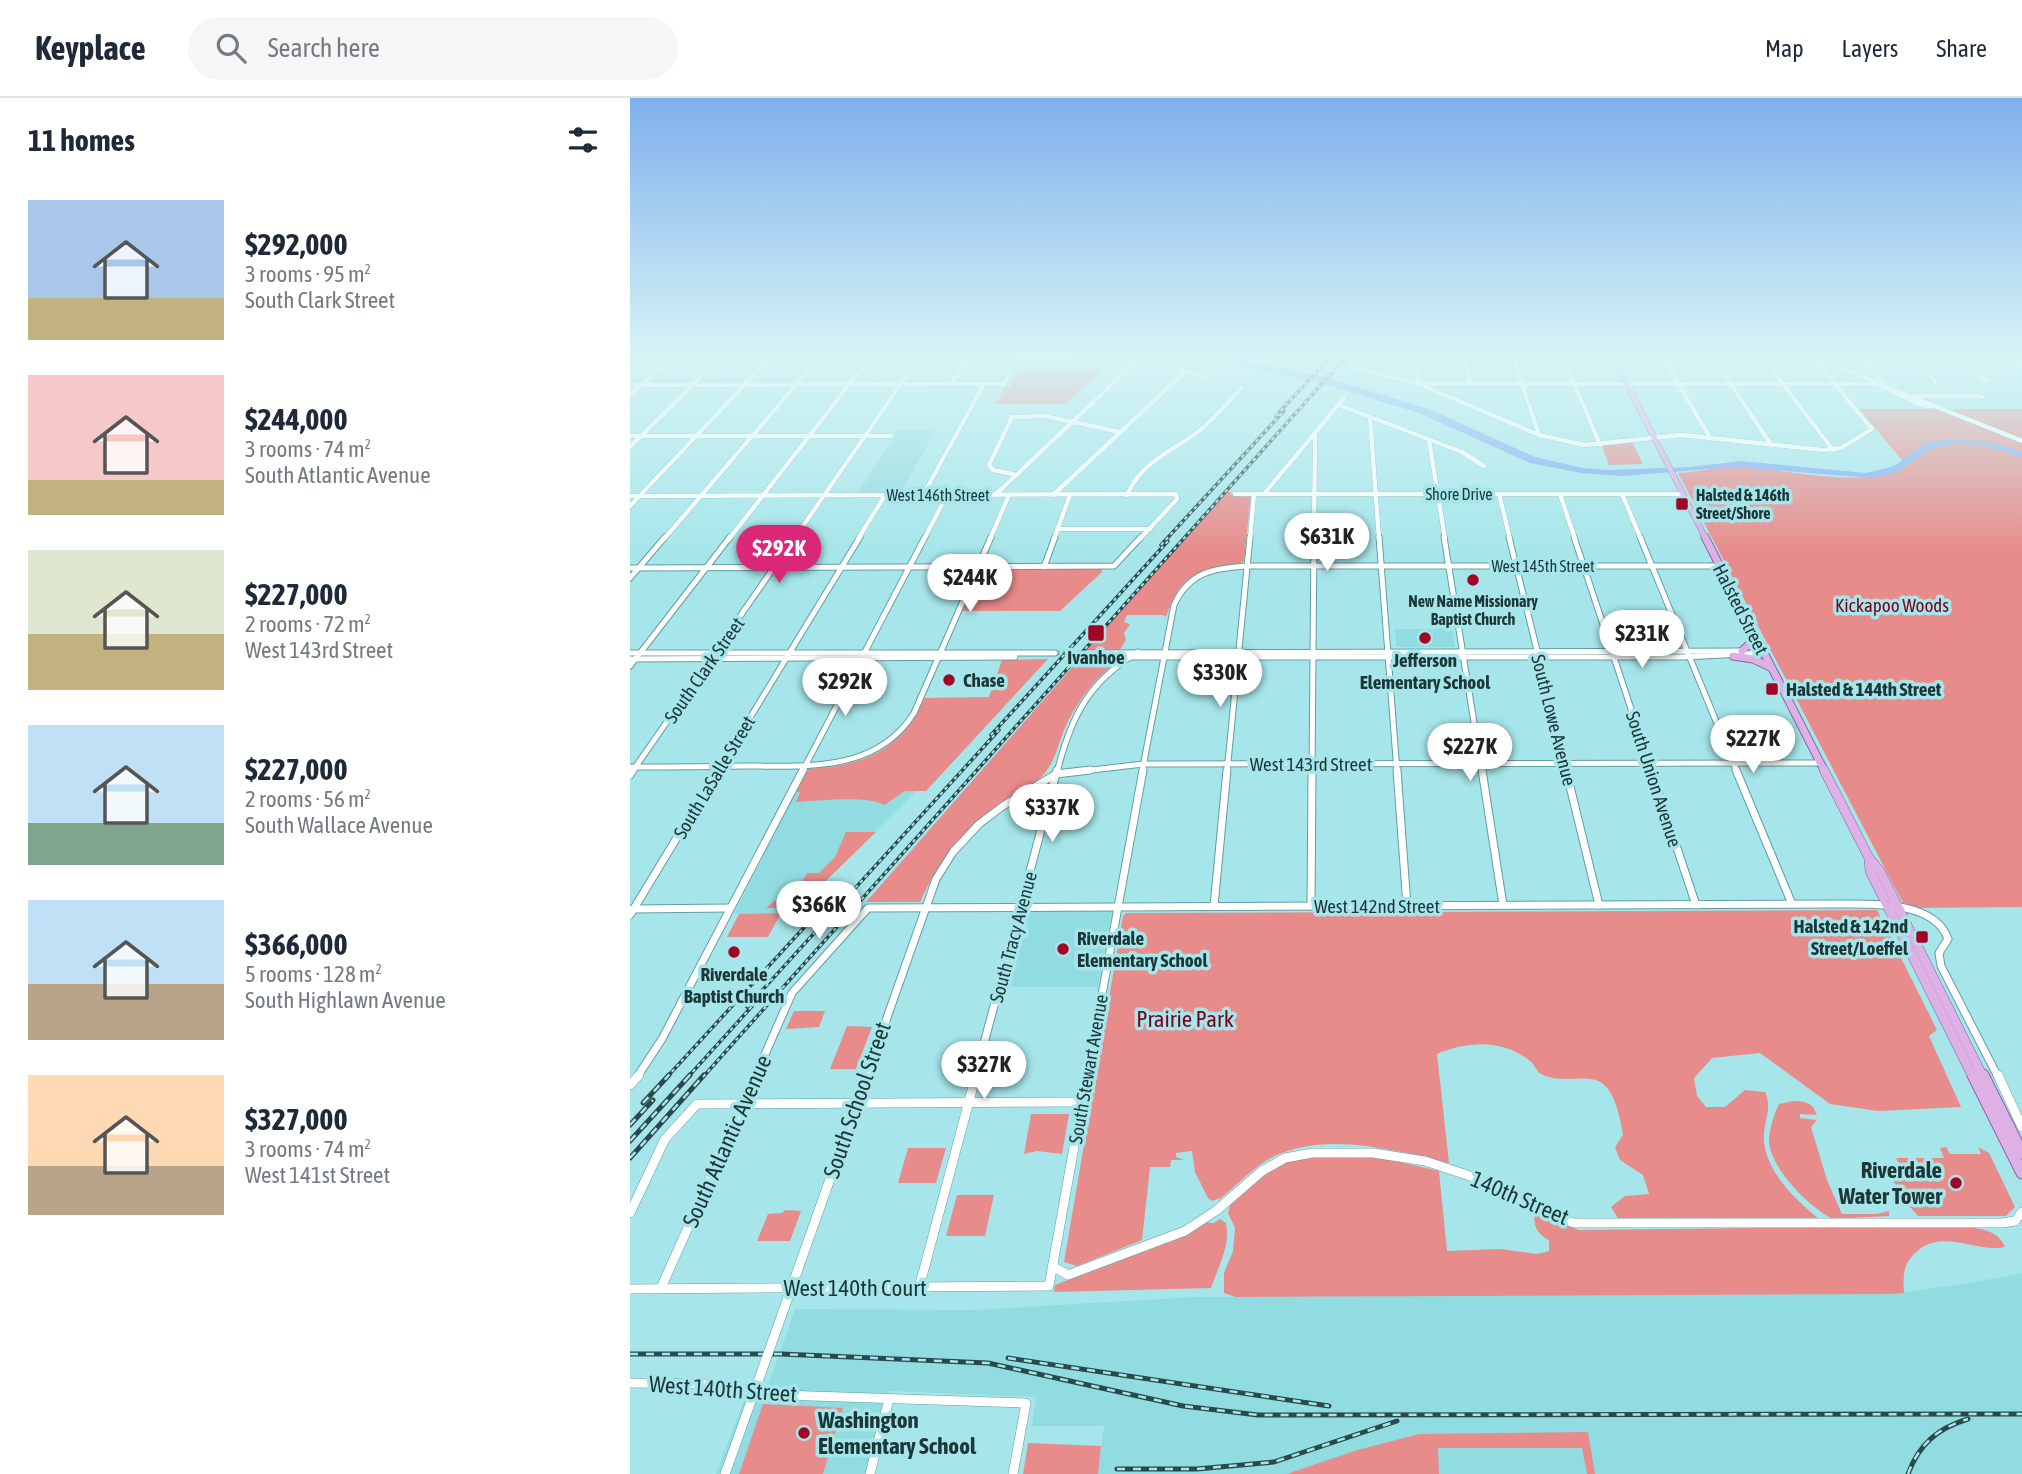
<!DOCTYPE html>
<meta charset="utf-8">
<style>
:root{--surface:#fff;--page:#f6f6f7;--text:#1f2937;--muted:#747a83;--line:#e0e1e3;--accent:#db2777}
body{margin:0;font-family:"Asap Condensed",sans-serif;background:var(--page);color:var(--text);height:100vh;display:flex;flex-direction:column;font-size:26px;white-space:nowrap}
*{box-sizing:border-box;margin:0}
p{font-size:23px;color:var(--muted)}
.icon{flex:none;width:38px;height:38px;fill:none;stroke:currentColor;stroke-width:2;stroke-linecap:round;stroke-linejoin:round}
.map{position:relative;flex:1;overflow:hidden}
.drawer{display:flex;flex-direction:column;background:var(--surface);width:630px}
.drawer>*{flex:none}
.price{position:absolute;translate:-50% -60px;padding:0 16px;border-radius:24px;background:#fff;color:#222;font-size:23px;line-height:46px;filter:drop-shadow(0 2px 4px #0008)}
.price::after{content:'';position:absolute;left:50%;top:42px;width:21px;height:16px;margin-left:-10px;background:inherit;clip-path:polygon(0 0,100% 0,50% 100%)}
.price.on{background:var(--accent);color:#fff}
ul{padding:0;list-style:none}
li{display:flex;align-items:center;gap:21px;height:175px;padding:0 28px}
li span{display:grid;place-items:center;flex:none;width:196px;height:140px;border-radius:0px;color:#555}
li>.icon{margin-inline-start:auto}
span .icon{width:84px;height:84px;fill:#fffc;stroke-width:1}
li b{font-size:30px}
h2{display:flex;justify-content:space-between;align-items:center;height:84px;padding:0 28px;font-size:30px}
header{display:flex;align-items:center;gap:42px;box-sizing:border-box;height:98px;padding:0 35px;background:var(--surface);border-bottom:2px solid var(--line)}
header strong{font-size:33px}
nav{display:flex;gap:38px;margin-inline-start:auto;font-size:24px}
.search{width:490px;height:63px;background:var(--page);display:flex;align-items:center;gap:18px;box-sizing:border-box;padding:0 24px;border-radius:38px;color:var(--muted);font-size:26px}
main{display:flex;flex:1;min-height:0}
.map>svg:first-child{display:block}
.built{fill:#91dce0}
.green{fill:#e78c8b}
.water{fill:#7faaf3}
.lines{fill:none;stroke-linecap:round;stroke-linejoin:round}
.minor-tunnel{stroke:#8bc3c6;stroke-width:5;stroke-dasharray:5 2.5;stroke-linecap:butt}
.minor-far3-casing{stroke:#609ea2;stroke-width:5}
.minor-far2-casing{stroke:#609ea2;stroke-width:7}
.minor-far1-casing{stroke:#609ea2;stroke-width:9}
.minor-casing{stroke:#609ea2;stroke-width:10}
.major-far3-casing{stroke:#8b649e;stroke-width:6}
.major-far2-casing{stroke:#8b649e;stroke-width:9}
.major-far1-casing{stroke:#8b649e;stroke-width:10}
.major-casing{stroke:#8b649e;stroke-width:13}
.minor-far3{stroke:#fff;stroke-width:4.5}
.minor-far2{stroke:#fff;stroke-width:5}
.minor-far1{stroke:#fff;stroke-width:7}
.minor{stroke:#fff;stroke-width:9}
.major-far3{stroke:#ddb0e6;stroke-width:5}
.major-far2{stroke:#ddb0e6;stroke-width:7}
.major-far1{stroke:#ddb0e6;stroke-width:9}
.major{stroke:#ddb0e6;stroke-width:11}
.rail-far1-casing{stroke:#2b494b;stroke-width:3.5}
.rail-casing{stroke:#2b494b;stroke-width:5}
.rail-far1{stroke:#a6e6ea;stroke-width:2;stroke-dasharray:3.5;stroke-linecap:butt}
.rail{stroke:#a6e6ea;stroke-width:2.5;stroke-dasharray:8;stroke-linecap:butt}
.minor-bridge-casing{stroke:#609ea2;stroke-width:10;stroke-linecap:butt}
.minor-bridge{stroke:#fff;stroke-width:9}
.poi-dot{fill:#a20426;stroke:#a6e6ea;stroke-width:2.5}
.labels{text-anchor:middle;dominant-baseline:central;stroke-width:7;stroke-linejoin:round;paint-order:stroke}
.far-street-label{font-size:16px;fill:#1d3738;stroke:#a6e6ea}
.far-poi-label{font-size:16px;font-weight:bold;fill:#1d3738;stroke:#a6e6ea;text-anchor:start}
.park-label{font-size:19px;fill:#7b021b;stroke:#a6e6ea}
.street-label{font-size:19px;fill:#1d3738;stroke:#a6e6ea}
.poi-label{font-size:19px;font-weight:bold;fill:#1d3738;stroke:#a6e6ea}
.near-park-label{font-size:23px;fill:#7b021b;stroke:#a6e6ea}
.near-street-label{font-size:23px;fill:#1d3738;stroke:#a6e6ea}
.near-poi-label{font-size:23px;font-weight:bold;fill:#1d3738;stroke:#a6e6ea;text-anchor:end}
</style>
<header>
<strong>Keyplace</strong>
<div class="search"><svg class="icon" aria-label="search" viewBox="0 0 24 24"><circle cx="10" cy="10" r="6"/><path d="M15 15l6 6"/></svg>Search here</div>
<nav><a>Map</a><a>Layers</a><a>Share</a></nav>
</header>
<main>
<section class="drawer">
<h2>11 homes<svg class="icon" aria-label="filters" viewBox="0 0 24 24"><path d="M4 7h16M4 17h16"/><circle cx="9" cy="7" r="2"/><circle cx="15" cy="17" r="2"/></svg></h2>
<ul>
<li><span style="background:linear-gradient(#a9c7e8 70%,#c2b280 0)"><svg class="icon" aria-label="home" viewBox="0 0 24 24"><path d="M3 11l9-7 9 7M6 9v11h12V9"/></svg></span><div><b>$292,000</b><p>3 rooms · 95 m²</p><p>South Clark Street</p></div></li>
<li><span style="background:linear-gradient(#f6c9c9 75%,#c2b280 0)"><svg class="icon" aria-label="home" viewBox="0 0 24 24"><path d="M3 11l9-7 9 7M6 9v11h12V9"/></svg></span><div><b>$244,000</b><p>3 rooms · 74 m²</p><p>South Atlantic Avenue</p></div></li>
<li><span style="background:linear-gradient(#dfe7d0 60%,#c2b280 0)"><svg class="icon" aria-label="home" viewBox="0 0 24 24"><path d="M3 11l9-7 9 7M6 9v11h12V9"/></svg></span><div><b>$227,000</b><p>2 rooms · 72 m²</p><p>West 143rd Street</p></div></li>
<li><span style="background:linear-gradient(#bfe0f5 70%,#7fa58c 0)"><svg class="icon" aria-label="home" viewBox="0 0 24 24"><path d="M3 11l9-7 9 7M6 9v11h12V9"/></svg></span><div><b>$227,000</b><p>2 rooms · 56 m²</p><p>South Wallace Avenue</p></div></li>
<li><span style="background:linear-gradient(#bfe0f5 60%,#b9a48a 0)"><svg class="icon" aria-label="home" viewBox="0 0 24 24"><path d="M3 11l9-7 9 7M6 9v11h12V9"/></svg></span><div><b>$366,000</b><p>5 rooms · 128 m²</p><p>South Highlawn Avenue</p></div></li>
<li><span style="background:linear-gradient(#ffd9b3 65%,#b9a48a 0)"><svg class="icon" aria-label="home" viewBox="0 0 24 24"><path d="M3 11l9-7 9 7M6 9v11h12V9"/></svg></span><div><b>$327,000</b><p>3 rooms · 74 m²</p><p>West 141st Street</p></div></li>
</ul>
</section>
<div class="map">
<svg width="1392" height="1376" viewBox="0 0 1392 1376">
<rect width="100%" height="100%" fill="#a6e6ea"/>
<g class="built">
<path d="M269,332h31l4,4 -34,59h-42z"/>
<path d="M765,531h57l3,18h-59z"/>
<path d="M286,693l-123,122 -59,1 62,-122z"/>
<path d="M400,813h82l-14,76h-88z"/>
<path d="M1392,1175v201h-924l6,-48h-72l4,-29 -148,-6 -23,83h-149l34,-90 18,2 27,-77 179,1 221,-13 695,-3 75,-10z"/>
</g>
<g class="green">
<path d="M388,272h84l-37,34h-69l9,-17h5z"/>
<path d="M1229,311h163v498l-109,1 -10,-5 -225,-430c19,-1 39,-6 59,-6 48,1 129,24 170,-1z"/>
<path d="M1002,344l11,22 -34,1 -7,-19z"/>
<path d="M597,394h4v3h20l-7,66c-8,5 -17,4 -26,6 -34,8 -41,20 -52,50l-3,-2h-36l-3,7 6,2 -6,9 2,7 -6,10h-34z"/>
<path d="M471,470l1,4 -42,39h-98l17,-40 3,-2z"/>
<path d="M418,561l-122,132h-21l-21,14c-15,-10 -68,-4 -88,-3l4,-10h-4l12,-23c55,-3 94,-19 116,-71l65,-1 13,-37z"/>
<path d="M454,562l31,3c-23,18 -39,40 -51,67 -6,16 -9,31 -20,44 -11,13 -30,19 -44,29 -38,27 -61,58 -80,99h-54l209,-238z"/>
<path d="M216,734h30l-78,76h-32l8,-7h10l8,-13h6l9,-15h12l16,-16z"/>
<path d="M1247,812l60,120 -8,6 32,71 -83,4 -48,-7 -70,-51 -48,5 -18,20 3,18 9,11h19l20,-17 20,2c7,15 0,27 -1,42 -2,35 31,65 55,85l-201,-1 -7,-11 14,-11 24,-2 -6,-19 -23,-15 -5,-13 8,-12c-3,-18 -9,-54 -32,-56 -17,-2 -31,3 -48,-4 -7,-3 -8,-11 -14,-15 -28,-21 -61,-19 -92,-6l12,109c-56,-13 -128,-34 -182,-3 -16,10 -31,26 -46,38l-9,3 -4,-3 -13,-26 -3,-21 -16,2v4l8,3h-13l-1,7h-20l-8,73 -65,26 -13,-4 59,-346 3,-3z"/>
<path d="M151,815l-13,24h-41l12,-23z"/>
<path d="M164,913h31l-6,16 -33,2z"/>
<path d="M217,928l25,1 -16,42h-26z"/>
<path d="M1163,1003c14,1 19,1 24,14l-17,-1v4l17,2 -6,7 16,53 15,34h35l12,-3v5l-56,3c-23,-11 -63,-51 -64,-78 0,-11 5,-27 10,-37z"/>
<path d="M401,1016h38l-7,40 -25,-3 -13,3z"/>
<path d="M1316,1049l4,7h31l-3,-7 11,6 26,54 -9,9h-88c-13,-14 -21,-26 -28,-43l13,-1 -7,-14h48l-4,-10z"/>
<path d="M278,1050h38l-10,35h-38z"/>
<path d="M686,1058l66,2 57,13 8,80 53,-2 37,5 12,-3v-11c-13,-7 -15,-13 -15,-28l45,18 374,-4c20,2 44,1 52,21 -27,6 -61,-17 -85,2 -17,13 -17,24 -16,44l-14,1 -654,3 -12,-4v-20l9,-22 2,-23 -7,-15 2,-8 29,-28 28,-16z"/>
<path d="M327,1097h37l-9,41h-39z"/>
<path d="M155,1112l16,1 -11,30h-33l11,-27 14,-1z"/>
<path d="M590,1121l6,4c5,22 -8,44 -15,65l-157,4 1,-7 128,-50 18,-13 13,1z"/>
<path d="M133,1306l80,4 -20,66h-84z"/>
<path d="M958,1334l7,42h-8l-5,-26h-144l1,26h-152l67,-23 65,-17z"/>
<path d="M398,1345l73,3 -3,28h-75z"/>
</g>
<path class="water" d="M573,261l39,1 80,16 107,33 106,48 48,11 25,2 81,-3 53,-6 124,12 28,-7 32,-23 27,-4 42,4 27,9v5l-35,-11 -30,-3 -29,7 -30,22 -27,6 -136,-11 -112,9 -42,-3 -51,-10 -111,-50 -96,-29z"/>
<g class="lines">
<path class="minor-tunnel" d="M425,555h28"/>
<defs>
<g id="minor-far3">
<path d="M518,261l57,18"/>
<path d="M724,261l-6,7 71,18 120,51 46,10 96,-10 143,15 17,-2 31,-19 -58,-70"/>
<path d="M785,261l4,25h454c23,4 37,23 62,22"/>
<path d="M834,261l6,25"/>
<path d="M884,261l25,76"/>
<path d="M934,261l36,86"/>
<path d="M1034,261l45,77"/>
<path d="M1084,261l56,84"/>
<path d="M1134,261l69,91"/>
<path d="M1191,261l56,24"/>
<path d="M1233,261l23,28"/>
<path d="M1283,261l23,23"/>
<path d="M1333,261l24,22"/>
<path d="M1383,261l9,8"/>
<path d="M387,262l56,-1"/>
<path d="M321,286l16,-25"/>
<path d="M0,287l374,-1 13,-25"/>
<path d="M1257,289l135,54"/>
<path d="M0,297l40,-36"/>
<path d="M1348,297l5,2 -9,-1z"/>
<path d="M1284,298h61"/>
<path d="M709,307l123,47 22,14"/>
<path d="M740,319l9,122"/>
<path d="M0,338h261"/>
<path d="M799,342l16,99"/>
<path d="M0,349l89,-88"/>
<path d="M387,377l-24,-5 -4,-5 23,-48 33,-1 75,16"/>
<path d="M605,396h448"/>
<path d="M634,396l80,-96"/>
<path d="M869,396l11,45"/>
<path d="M930,396l15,45"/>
<path d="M992,396l19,45"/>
<path d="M293,397l61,-111"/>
<path d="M365,397l144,-136"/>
<path d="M423,397l133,-124"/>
<path d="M497,397c15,-34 44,-43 72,-64 16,-12 29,-29 43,-43"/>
<path d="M0,398l546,-2 1,5 -37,40"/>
<path d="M0,408l139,-147"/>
<path d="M427,431h93"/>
<path d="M34,441l154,-180"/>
<path d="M99,441l140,-180"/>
<path d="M164,441l124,-180"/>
<path d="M228,441l27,-44"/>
<path d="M294,441l23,-44"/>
<path d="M360,441l19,-44"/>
<path d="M424,441l16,-44"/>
<path d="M620,441l4,-45"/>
<path d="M684,441l1,-107"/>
</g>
<g id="minor-far2">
<path d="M749,439l18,235"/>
<path d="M814,439l38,235"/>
<path d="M879,439l58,235"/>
<path d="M944,439l78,235"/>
<path d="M1010,439l97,235"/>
<path d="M414,469l11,-30"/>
<path d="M0,470l484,-2 27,-29"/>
<path d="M0,480l35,-41"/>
<path d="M0,555h425"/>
<path d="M457,555l657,-2"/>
<path d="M450,559h603l81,-4"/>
<path d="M0,561l385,-2"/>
<path d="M0,568l100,-129"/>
<path d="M0,669c38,0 76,0 113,-1 63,0 133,7 171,-53l77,-176"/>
<path d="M2,674l163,-235"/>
<path d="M87,674l143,-235"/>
<path d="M172,674l123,-235"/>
<path d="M427,674c14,-55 31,-90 81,-120"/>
<path d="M445,674l68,-8 675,-1"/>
<path d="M512,674l32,-167c15,-33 40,-37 73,-39h472"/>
<path d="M597,674l23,-235"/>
<path d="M682,674l2,-235"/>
</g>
<g id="minor-far1">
<path d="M767,672l10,136"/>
<path d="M852,672l21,135"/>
<path d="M936,672l33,135"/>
<path d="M1021,672l45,135"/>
<path d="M1106,672l56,134"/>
<path d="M0,677l3,-5"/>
<path d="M584,808l13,-136"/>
<path d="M681,808l1,-136"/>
<path d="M2,811l98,-1"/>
<path d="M0,817l88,-145"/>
<path d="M7,979l25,-38 141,-269"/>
<path d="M125,979l37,-84 76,-85 972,-4c33,0 95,-3 108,35l-9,14 2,13 57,111"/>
<path d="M236,979l70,-198 17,-27 26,-28 24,-18 53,-32 34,-4"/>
<path d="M345,979l82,-307"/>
<path d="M457,979l56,-307"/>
</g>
<g id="minor">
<path d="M1368,977l24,52"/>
<path d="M0,987l9,-10"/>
<path d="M0,1115l35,-74 32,-35 385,-2"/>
<path d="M422,1168l16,9 117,-44 32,-21 45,-39 23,-13 27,-5h61l52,8 48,16 60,32 41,14h428l13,-2 7,-9"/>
<path d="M31,1190l95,-213"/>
<path d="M289,1190l57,-213"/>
<path d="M0,1191l419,-3 38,-211"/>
<path d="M151,1219l86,-242"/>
<path d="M0,1285l76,1 75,11 245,8 -13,71"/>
<path d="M95,1376l40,-112"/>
<path d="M240,1376l19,-75"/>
</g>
<path id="major-far3" d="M984,261l92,180"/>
<g id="major-far2">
<path d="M1075,439l120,235"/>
<path d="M1112,553l14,-13"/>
<path d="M1103,558l20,3 17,8"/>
</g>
<g id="major-far1">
<path d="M1194,672l45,88 11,13 103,206"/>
<path d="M1239,761l1,12 103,206"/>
</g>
<g id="major">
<path d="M1343,977l49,98"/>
<path d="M1353,977l39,78"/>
</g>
</defs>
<use href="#minor-far3" class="minor-far3-casing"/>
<use href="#minor-far2" class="minor-far2-casing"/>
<use href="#minor-far1" class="minor-far1-casing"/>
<use href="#minor" class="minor-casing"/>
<use href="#major-far3" class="major-far3-casing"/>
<use href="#major-far2" class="major-far2-casing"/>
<use href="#major-far1" class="major-far1-casing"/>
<use href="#major" class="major-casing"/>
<use href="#minor-far3" class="minor-far3"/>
<use href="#minor-far2" class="minor-far2"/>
<use href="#minor-far1" class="minor-far1"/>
<use href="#minor" class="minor"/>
<use href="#major-far3" class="major-far3"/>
<use href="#major-far2" class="major-far2"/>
<use href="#major-far1" class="major-far1"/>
<use href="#major" class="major"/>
<defs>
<g id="rail-far1">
<path d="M646,318l52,-57"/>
<path d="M531,447l123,-134"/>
<path d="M361,637l177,-194"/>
<path d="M117,909l252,-277"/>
<path d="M37,979l165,-180"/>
<path d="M58,979l67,-74"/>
<path d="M73,979l641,-718"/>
</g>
<g id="rail">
<path d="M13,1005l26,-28"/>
<path d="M0,1027l23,-25"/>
<path d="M0,1043l60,-66"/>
<path d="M0,1060l74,-83"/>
<path d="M0,1256h151l207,9 195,43 75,9 764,-1"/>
<path d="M378,1260l321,48"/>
<path d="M487,1371h80l77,-7 123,-41"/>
<path d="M1278,1376c11,-30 30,-46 60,-55"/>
</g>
</defs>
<use href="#rail-far1" class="rail-far1-casing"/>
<use href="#rail" class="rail-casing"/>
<use href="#rail-far1" class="rail-far1"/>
<use href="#rail" class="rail"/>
<defs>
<path id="minor-bridge" d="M135,1264l16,-45"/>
</defs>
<use href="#minor-bridge" class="minor-bridge-casing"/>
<use href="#minor-bridge" class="minor-bridge"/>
</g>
<linearGradient id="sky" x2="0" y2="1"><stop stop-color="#7eb0ec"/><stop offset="0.57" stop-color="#d7f4f6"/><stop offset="1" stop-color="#d7f4f6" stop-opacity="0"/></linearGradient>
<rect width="1392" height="454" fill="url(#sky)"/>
<g class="poi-dot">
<rect x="1045" y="399" width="14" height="14" rx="3.5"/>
<circle cx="843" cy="482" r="7"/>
<rect x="457" y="526" width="18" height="18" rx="3.5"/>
<circle cx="795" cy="540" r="7"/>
<circle cx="319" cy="582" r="7"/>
<rect x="1135" y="584" width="14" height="14" rx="3.5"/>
<rect x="1285" y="832" width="14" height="14" rx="3.5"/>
<circle cx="433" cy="851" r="7"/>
<circle cx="104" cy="854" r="7"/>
<circle cx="1326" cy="1085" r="7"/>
<circle cx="174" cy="1335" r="7"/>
</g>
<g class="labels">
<g class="far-street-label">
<text x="829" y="396">Shore Drive</text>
<text x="308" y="397">West 146th Street</text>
<text x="913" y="468">West 145th Street</text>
</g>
<g class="far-poi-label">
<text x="1066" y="397">Halsted &amp; 146th<tspan x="1066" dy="18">Street/Shore</tspan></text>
<text x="843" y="503" text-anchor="middle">New Name Missionary<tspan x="843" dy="18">Baptist Church</tspan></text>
</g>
<g class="park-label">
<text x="1262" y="507">Kickapoo Woods</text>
</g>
<g class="street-label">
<text transform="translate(1111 511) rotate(63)">Halsted Street</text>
<text transform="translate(74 572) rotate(-55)">South Clark Street</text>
<text transform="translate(924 622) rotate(76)">South Lowe Avenue</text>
<text x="681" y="666">West 143rd Street</text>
<text transform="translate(84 679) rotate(-59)">South LaSalle Street</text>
<text transform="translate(1024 681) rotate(72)">South Union Avenue</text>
<text x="747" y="808">West 142nd Street</text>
<text transform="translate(383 839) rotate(-75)">South Tracy Avenue</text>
<text transform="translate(458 971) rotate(-80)">South Stewart Avenue</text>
</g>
<g class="poi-label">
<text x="466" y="559">Ivanhoe</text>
<text x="795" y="562">Jefferson<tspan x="795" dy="22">Elementary School</tspan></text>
<text x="333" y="582" text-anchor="start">Chase</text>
<text x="1156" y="591" text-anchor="start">Halsted &amp; 144th Street</text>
<text x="1278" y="828" text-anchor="end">Halsted &amp; 142nd<tspan x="1278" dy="22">Street/Loeffel</tspan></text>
<text x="447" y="840" text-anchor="start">Riverdale<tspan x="447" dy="22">Elementary School</tspan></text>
<text x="104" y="876">Riverdale<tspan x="104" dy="22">Baptist Church</tspan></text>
</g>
<g class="near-park-label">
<text x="555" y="921">Prairie Park</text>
</g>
<g class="near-street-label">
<text transform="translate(227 1002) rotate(-71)">South School Street</text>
<text transform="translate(97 1043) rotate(-66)">South Atlantic Avenue</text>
<text transform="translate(890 1100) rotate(23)">140th Street</text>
<text x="225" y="1190">West 140th Court</text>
<text transform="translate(93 1291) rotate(4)">West 140th Street</text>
</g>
<g class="near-poi-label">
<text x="1312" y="1072">Riverdale<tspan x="1312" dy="26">Water Tower</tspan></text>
<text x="188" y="1322" text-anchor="start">Washington<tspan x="188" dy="26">Elementary School</tspan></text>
</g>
</g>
</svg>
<b class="price" style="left:697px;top:475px">$631K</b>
<b class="price on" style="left:149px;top:487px">$292K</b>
<b class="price" style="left:340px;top:516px">$244K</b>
<b class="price" style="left:1012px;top:572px">$231K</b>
<b class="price" style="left:590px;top:611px">$330K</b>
<b class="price" style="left:215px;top:620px">$292K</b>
<b class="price" style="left:1123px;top:677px">$227K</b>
<b class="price" style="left:840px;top:685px">$227K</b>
<b class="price" style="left:422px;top:746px">$337K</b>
<b class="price" style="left:189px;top:843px">$366K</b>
<b class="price" style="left:354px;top:1003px">$327K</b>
</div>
</main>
